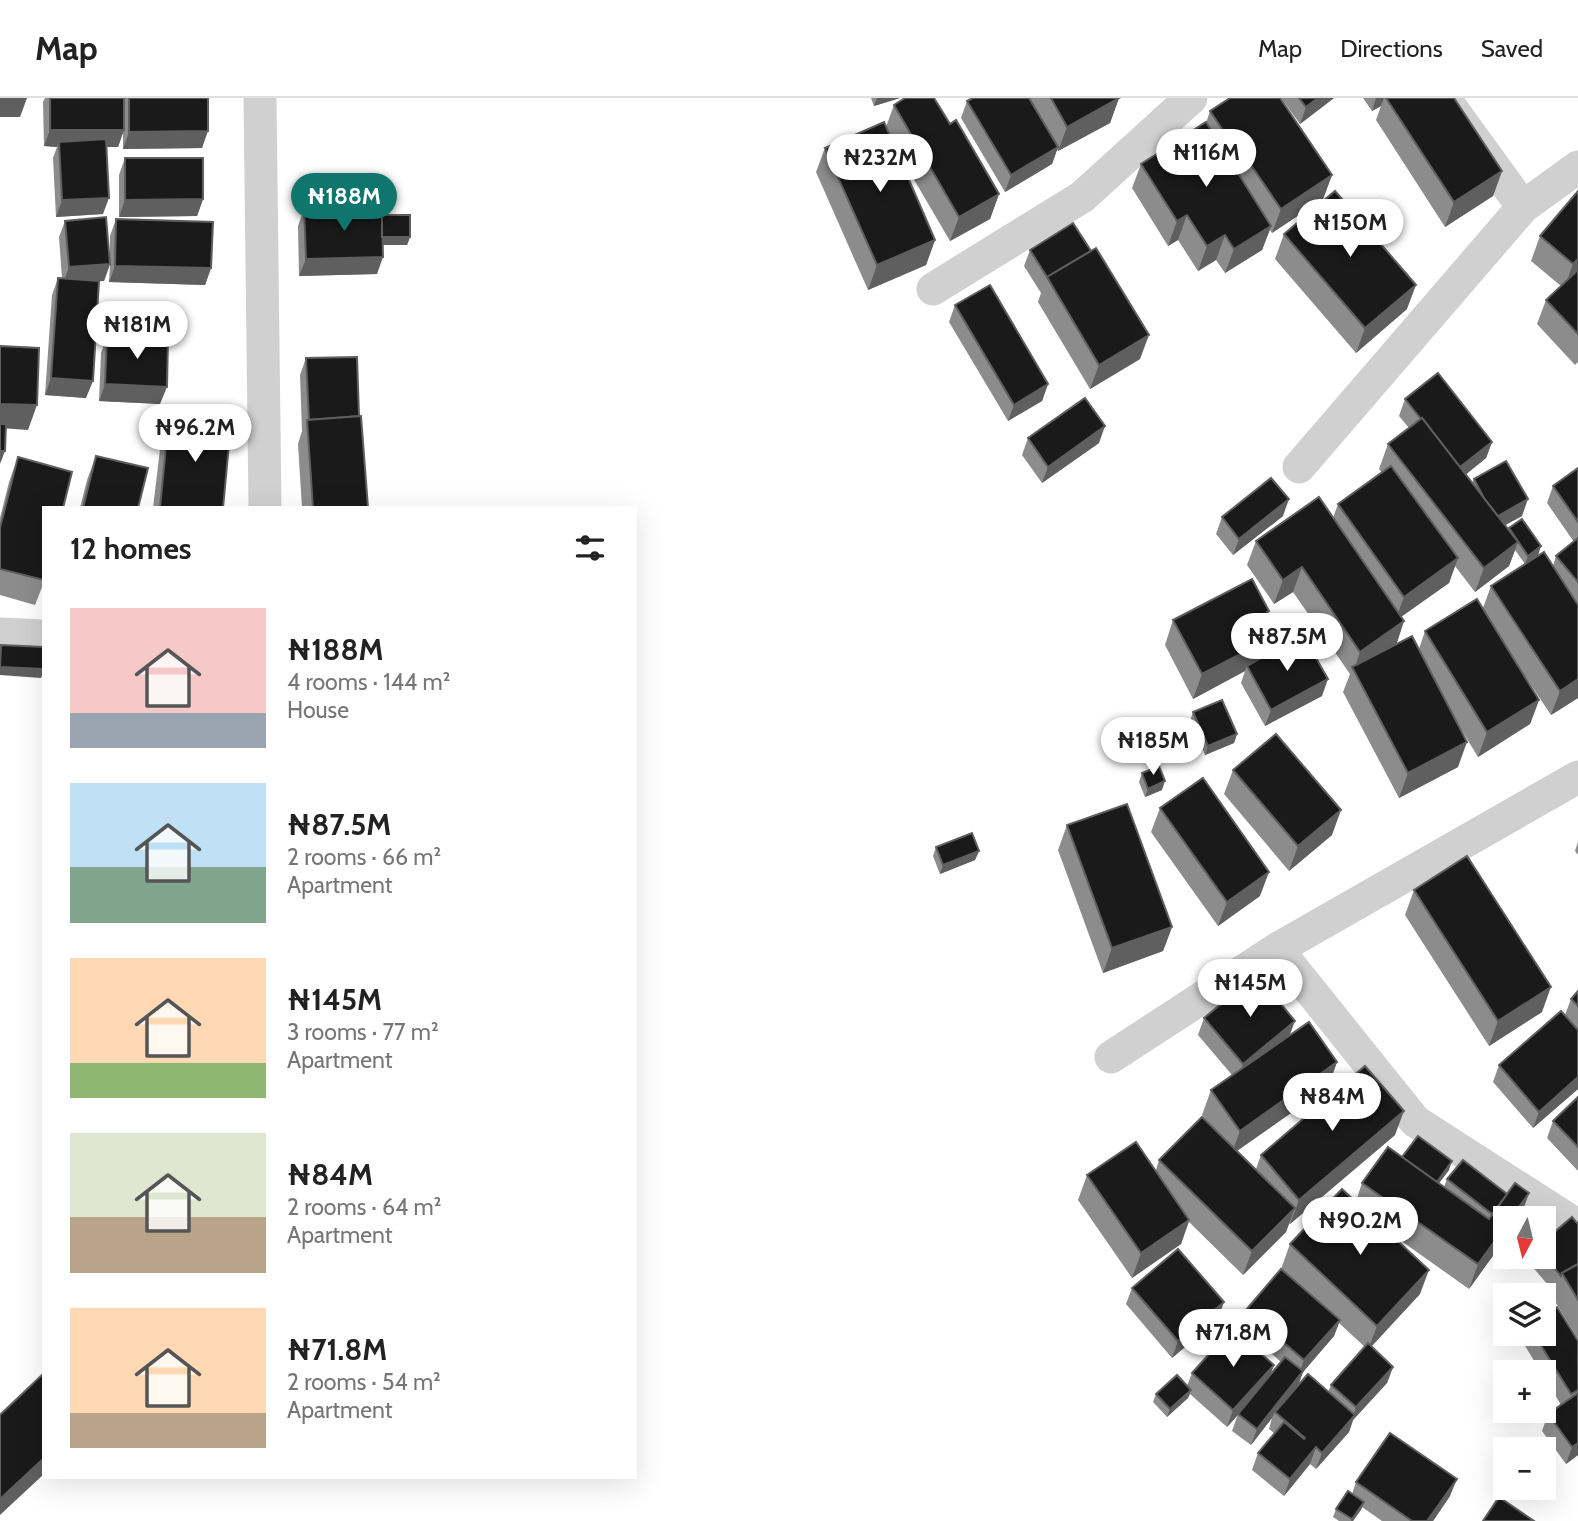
<!DOCTYPE html>
<meta charset="utf-8">
<style>
:root{--surface:#fff;--page:#f2f2f2;--text:#222;--muted:#767676;--line:#e0e0e0;--accent:#0f766e}
body{margin:0;font-family:Cabin,sans-serif;background:var(--page);color:var(--text);height:100vh;display:flex;flex-direction:column;font-size:26px;white-space:nowrap}
*{box-sizing:border-box;margin:0}
p{font-size:23px;color:var(--muted)}
.icon{flex:none;width:38px;height:38px;fill:none;stroke:currentColor;stroke-width:2;stroke-linecap:round;stroke-linejoin:round}
.map{position:relative;flex:1;overflow:hidden}
.details{position:absolute;left:42px;top:408px;width:595px;height:973px;display:flex;flex-direction:column;background:var(--surface);border-radius:0px;box-shadow:0 7px 28px #0002}
.details>*{flex:none}
.needle{width:46px;rotate:187deg}
.fabs{position:absolute;left:1493px;top:1108px;display:grid;gap:14px}
.fabs a{display:grid;place-items:center;width:63px;height:63px;border-radius:0px;background:var(--surface);box-shadow:0 7px 28px #0002;font-size:35px}
.price{position:absolute;translate:-50% -60px;padding:0 16px;border-radius:24px;background:#fff;color:#222;font-size:23px;line-height:46px;filter:drop-shadow(0 2px 4px #0008)}
.price::after{content:'';position:absolute;left:50%;top:42px;width:21px;height:16px;margin-left:-10px;background:inherit;clip-path:polygon(0 0,100% 0,50% 100%)}
.price.active{background:var(--accent);color:#fff}
ul{padding:0;list-style:none}
li{display:flex;align-items:center;gap:21px;height:175px;padding:0 28px}
li span{display:grid;place-items:center;flex:none;width:196px;height:140px;border-radius:0px;color:#555}
li>.icon{margin-inline-start:auto}
span .icon{width:84px;height:84px;fill:#fffc;stroke-width:1}
li b{font-size:30px}
h2{display:flex;justify-content:space-between;align-items:center;height:84px;padding:0 28px;font-size:30px}
header{display:flex;align-items:center;gap:42px;box-sizing:border-box;height:98px;padding:0 35px;background:var(--surface);border-bottom:2px solid var(--line)}
header strong{font-size:33px}
nav{display:flex;gap:38px;margin-inline-start:auto;font-size:24px}
.map>svg:first-child{display:block}
.lines{fill:none;stroke-linecap:round;stroke-linejoin:round}
.street{stroke:#d0d0d0;stroke-width:33}
.wall{fill:#8c8c8c;fill-rule:evenodd}
.shaded-wall{fill:#5f5f5f}
.building{fill:#1a1a1a;stroke:#5f5f5f;stroke-width:2}
</style>
<header>
<strong>Map</strong>
<nav><a>Map</a><a>Directions</a><a>Saved</a></nav>
</header>
<div class="map">
<svg width="1578" height="1423" viewBox="0 0 1578 1423">
<rect width="100%" height="100%" fill="#fff"/>
<g class="lines">
<g class="street">
<path d="M260,0l5,410"/>
<path d="M1444,0l79,109"/>
<path d="M933,191l149,-92 109,-99"/>
<path d="M1299,369l224,-260 55,-40"/>
<path d="M0,536l44,2"/>
<path d="M1277,851l138,172 163,105"/>
<path d="M1111,959l166,-108 301,-172"/>
</g>
</g>
<g class="wall">
<path d="M45,0h163l-6,50 -79,1v-17l-5,15h-12l-3,67 -47,3 -3,-59 4,-11 -13,-1 -1,-44z"/>
<path d="M871,0h29l-26,8z"/>
<path d="M973,0h146l-9,25 -52,28 -1,-1 -5,14 -47,28 -44,-74 6,-17z"/>
<path d="M1281,0h53l-34,26z"/>
<path d="M1363,0h91l48,73 -9,25 -48,31 -69,-107 5,-14 -9,5z"/>
<path d="M894,7l56,19 49,70 -9,25 -40,22 -58,-99 43,98 -9,25 -58,25 -52,-118 9,-24 61,-21z"/>
<path d="M1210,13l122,64 -9,24 -51,34 -2,-3 -8,20 -37,23 -9,-13 -18,11 -20,-31 -10,6 -36,-58 9,-24 65,-41z"/>
<path d="M125,60l78,41 -6,17 -78,1v-42z"/>
<path d="M1578,93v171l-3,3 -38,-41 9,-24 15,-14 -30,-25 9,-25z"/>
<path d="M304,111l78,6 28,22 -3,8h-24l-6,29 -78,2 -1,-50z"/>
<path d="M116,121l95,49 -6,17 -96,-3 1,-18 -6,17h-5l-13,117 -41,-3 7,-100 6,-17h4l-3,-41 6,-16 45,41v-26z"/>
<path d="M1284,136l123,75 -51,44 -81,-94z"/>
<path d="M1030,152l110,109 -50,30 -52,-87 3,-9 -17,-27z"/>
<path d="M955,207l93,79 -6,17 -34,20 -59,-99z"/>
<path d="M107,238l53,68 -61,-3 2,-48z"/>
<path d="M306,260l53,58 9,92h-66l-4,-64 4,-13 -2,-56z"/>
<path d="M1405,301l87,43 -6,16 -20,16 6,9 2,-4 48,37 -17,9 4,4 32,17 -3,9 -13,9 -10,-14 -6,16 -34,26 -20,-26 -6,17 -48,34 -5,27 23,5 6,-18 58,-23 8,-22 62,-20 3,-10 18,-14 -27,-39 6,-17 25,-18v230l-27,17 -28,-42 16,27 -9,24 -52,33 -20,-33v43l-59,31 -56,-106 7,-18 -57,-82 -19,12 -27,-39 9,-24 77,-23 5,-14 44,-31 -3,-4 9,-25 21,-16 -10,-12z"/>
<path d="M169,318l54,92h-70l8,-67z"/>
<path d="M1028,340l71,5 -57,40 -20,-28z"/>
<path d="M96,358l42,52h-58l7,-28z"/>
<path d="M18,359l26,51v74l-9,23 -35,-10v-77l9,-36z"/>
<path d="M1283,418l-50,39 -17,-21 6,-17z"/>
<path d="M1268,516l4,38 50,44 -57,30 -24,-43 4,-12 -52,28 -28,-54 8,-25z"/>
<path d="M1193,614l44,22 -3,9 -29,12 -15,-34z"/>
<path d="M1233,672l99,65 -43,36 -65,-77z"/>
<path d="M1142,675l20,17 -17,7 -6,-15z"/>
<path d="M1160,710l100,88 -42,30 -67,-94z"/>
<path d="M1067,727l105,102 -9,24 -60,22 -45,-123z"/>
<path d="M1578,744v13l-3,-4z"/>
<path d="M936,749l43,4 -4,9 -35,14 -7,-18z"/>
<path d="M1414,792l128,122 -53,34 -84,-131z"/>
<path d="M1578,893v98l-45,39 -40,-46 6,-17 66,-50 6,-16z"/>
<path d="M1204,920l86,17 47,27 -9,25 -91,64 19,18 5,-14 134,-20 -105,89 -1,-1 -3,9 -43,43 -54,-53 -8,22 -49,34 -54,-78 9,-25 69,-5 3,-10 49,-38 -6,-7 9,-25 21,-15 -34,-40z"/>
<path d="M1578,999v74l-31,-33 6,-17z"/>
<path d="M1402,1059l47,13 -10,13 5,4 3,-8 60,15 22,-1 -9,25h-15v21l-36,50 -79,-56 30,61 -49,53 22,20 -6,16 -34,37 -4,12 -33,37 -6,-5 -26,32 -32,-26 6,-17 17,-19 -6,-5 3,-11 -21,27 -19,-14 6,-17 3,-3 -14,16 -37,-33 -2,4 -21,19 -14,-15 3,-8 31,-8 5,-13 78,2 11,-13 -41,-36 6,-16 35,-41 9,-25 66,-43 6,-18zM1339,1225l26,24 -34,38 -3,7 -30,-6 5,-14 31,-36z"/>
<path d="M1578,1126v115l-25,-41 2,-5 -25,-29 3,-8h11z"/>
<path d="M1132,1190l86,31 -46,39 -46,-54z"/>
<path d="M1525,1236h19l34,7v114l-12,9 -24,-33 6,-17 13,-9 -17,-29v-4h-3l-19,-31z"/>
<path d="M1356,1384l94,14 -17,25h-51l-20,-14 -9,14h-14l-6,-4 3,-8 16,-15z"/>
</g>
<g class="shaded-wall">
<path d="M0,0h27l-7,19h-20z"/>
<path d="M877,0h23l-26,8z"/>
<path d="M1119,0l-9,25 -52,28 9,-24z"/>
<path d="M1318,0h16l-34,26 6,-17z"/>
<path d="M1376,0h8l-3,8 -9,5z"/>
<path d="M50,32h74l-6,17h-59v-5l-2,5 -13,-1z"/>
<path d="M208,33l-6,17 -79,1 6,-17z"/>
<path d="M1058,49l-6,17 -47,28 6,-17z"/>
<path d="M1246,60l-9,24 -3,2 9,-24z"/>
<path d="M1502,73l-9,25 -48,31 9,-25z"/>
<path d="M1332,77l-9,24 -51,34 9,-24z"/>
<path d="M999,96l-9,25 -40,22 9,-24z"/>
<path d="M109,100l-6,16 -47,3 6,-17z"/>
<path d="M203,101l-6,17 -78,1 6,-17z"/>
<path d="M1187,117l-9,25 -10,6 9,-25z"/>
<path d="M1271,128l-9,24 -37,23 9,-24z"/>
<path d="M1225,137l-9,25 -18,11 9,-25z"/>
<path d="M382,139h28l-3,8h-28z"/>
<path d="M935,142l-9,25 -58,25 9,-25z"/>
<path d="M383,159l-6,17 -78,2 7,-17z"/>
<path d="M1578,161v14l-14,16 9,-25z"/>
<path d="M110,166l-6,17 -41,3 6,-17z"/>
<path d="M115,168l96,2 -6,17 -96,-3z"/>
<path d="M1416,187l-9,24 -51,44 9,-25z"/>
<path d="M1149,237l-9,24 -50,30 9,-24z"/>
<path d="M51,280l42,3 -7,17 -41,-3z"/>
<path d="M105,286l62,3 -7,17 -61,-3z"/>
<path d="M1048,286l-6,17 -34,20 6,-16z"/>
<path d="M0,306l37,1 -9,25 -28,-2z"/>
<path d="M1105,328l-6,17 -57,40 6,-16z"/>
<path d="M1492,344l-6,16 -33,27 6,-17z"/>
<path d="M0,353h5l-5,13z"/>
<path d="M1289,401l-6,17 -50,39 6,-16z"/>
<path d="M1528,401l-6,17 -33,18 6,-17z"/>
<path d="M1518,444l-9,24 -34,26 9,-24z"/>
<path d="M1541,448l-3,9 -13,9 3,-8z"/>
<path d="M1458,460l-9,25 -54,38 9,-24z"/>
<path d="M1302,469l-9,25 -19,12 9,-24z"/>
<path d="M1404,523l-8,25 -42,24 6,-18z"/>
<path d="M1279,536l-9,25 -23,7 -2,5 -52,28 9,-25z"/>
<path d="M0,569l44,2v2l-3,7 -41,-3z"/>
<path d="M1328,581l-6,17 -57,30 6,-16z"/>
<path d="M1578,581v19l-27,17 9,-24z"/>
<path d="M1539,602l-9,24 -52,33 9,-25z"/>
<path d="M1237,636l-3,9 -29,12 3,-9z"/>
<path d="M1467,644l-9,25 -59,31 9,-25z"/>
<path d="M1165,683l-3,9 -17,7 3,-8z"/>
<path d="M1341,712l-9,25 -43,36 9,-25z"/>
<path d="M979,753l-4,9 -35,14 3,-9z"/>
<path d="M1269,774l-9,24 -42,30 9,-24z"/>
<path d="M1172,829l-9,24 -60,22 9,-25z"/>
<path d="M1551,889l-9,25 -53,34 9,-25z"/>
<path d="M1295,923l-6,16 -52,44 6,-17z"/>
<path d="M1337,964l-9,25 -97,68 9,-24z"/>
<path d="M1578,979v12l-45,39 6,-16z"/>
<path d="M1404,1013l-9,24 -105,89 9,-24z"/>
<path d="M1452,1063l-3,9 -16,21 3,-8z"/>
<path d="M1529,1095l-9,25h-9z"/>
<path d="M1295,1110l-9,24 -43,43 9,-24z"/>
<path d="M1189,1122l-8,24 -49,34 9,-25z"/>
<path d="M1505,1129v12l-36,50 9,-25z"/>
<path d="M1429,1172l-9,24 -52,56 9,-24z"/>
<path d="M1224,1204l-6,17 -46,39 6,-17z"/>
<path d="M1340,1222l-6,16 -31,36 -6,16 -22,24 -3,6 -21,27 6,-16 41,-52 6,-17z"/>
<path d="M1274,1267l-6,17 -41,45 6,-17z"/>
<path d="M1393,1269l-6,16 -34,37 -4,12 -33,37 6,-16 30,-34 4,-12z"/>
<path d="M1191,1292l-3,8 -21,19 3,-8z"/>
<path d="M1578,1345v12l-12,9 6,-17z"/>
<path d="M1316,1349l-6,17 -26,32 6,-17z"/>
<path d="M44,1360v16l-44,41v-16z"/>
<path d="M1457,1381l-7,17 -17,25h-6z"/>
<path d="M1364,1404l-3,8 -8,11h-2z"/>
</g>
<g class="building">
<rect x="50" y="0" width="74" height="32"/>
<path d="M129,0h79v33l-79,1z"/>
<path d="M905,0h29l16,26 6,-4 43,74 -40,23 -65,-112z"/>
<path d="M973,0h56l29,49 -47,28 -44,-74z"/>
<path d="M1051,0h68l-52,29z"/>
<path d="M1230,0h50l52,77 -51,34 -35,-51 -3,2 -33,-49z"/>
<path d="M1299,0h19l-12,9z"/>
<path d="M1386,0h68l48,73 -48,31z"/>
<path d="M884,24l51,118 -58,25 -52,-117z"/>
<path d="M1206,24l65,104 -37,23 -9,-14 -18,11 -20,-31 -10,6 -36,-57z"/>
<path d="M106,41l3,59 -47,2 -3,-58z"/>
<path d="M125,60h78v41l-78,1z"/>
<path d="M1335,93l81,94 -51,43 -81,-94z"/>
<path d="M1578,93v68l-5,5 -33,-28z"/>
<path d="M382,110l1,49 -77,2 -2,-50z"/>
<rect x="382" y="117" width="28" height="22"/>
<path d="M106,119l4,47 -41,3 -4,-46z"/>
<path d="M116,121l97,3 -2,46 -96,-2z"/>
<path d="M1073,125l18,28 -44,26 -17,-27z"/>
<path d="M1096,150l53,87 -50,30 -52,-88z"/>
<path d="M1578,172v64l-32,-34z"/>
<path d="M58,180l41,3 -6,100 -42,-3z"/>
<path d="M990,187l58,99 -34,21 -59,-100z"/>
<path d="M107,238l61,2 -1,49 -62,-3z"/>
<path d="M0,248l39,2 -2,57 -37,-1z"/>
<path d="M357,259l2,59 -50,4 -3,-62z"/>
<path d="M1438,275l54,69 -32,25 -38,-49 -1,1 -16,-20z"/>
<path d="M1085,300l20,28 -57,41 -20,-29z"/>
<path d="M169,318l62,7 -8,85h-63z"/>
<path d="M361,318l7,92h-55l-6,-88z"/>
<path d="M1422,320l96,124 -34,26 -96,-124z"/>
<path d="M0,326h6l-1,27h-5z"/>
<path d="M96,358l52,12 -10,40h-55z"/>
<path d="M18,359l54,15 -9,36h-19v72l-44,-11v-41z"/>
<path d="M1506,363l22,38 -30,17 -14,-18 -10,-19z"/>
<path d="M1391,368l67,92 -54,39 -66,-93z"/>
<path d="M1578,370v54l-25,-36z"/>
<path d="M1271,380l18,21 -50,40 -17,-22z"/>
<path d="M1319,399l85,124 -44,31 -58,-85 -19,13 -27,-39z"/>
<path d="M1522,421l19,27 -13,10 -19,-28z"/>
<path d="M1578,440v44l-22,-26z"/>
<path d="M1544,454l34,53v74l-18,12 -69,-105z"/>
<path d="M1252,481l17,32 -2,1 12,22 -77,40 -29,-54z"/>
<path d="M1477,501l62,101 -52,32 -62,-101z"/>
<path d="M1303,537l25,44 -57,31 -24,-44z"/>
<path d="M1412,538l55,106 -59,31 -56,-106z"/>
<path d="M1,547l43,2v22l-44,-2z"/>
<path d="M1222,602l15,34 -29,12 -15,-34z"/>
<path d="M1276,636l65,76 -43,36 -65,-76z"/>
<path d="M1159,668l6,15 -17,8 -6,-16z"/>
<path d="M1203,680l66,94 -42,30 -67,-94z"/>
<path d="M1127,706l45,123 -60,21 -45,-123z"/>
<path d="M972,735l7,18 -36,14 -7,-18z"/>
<path d="M1467,758l84,131 -53,34 -84,-131z"/>
<path d="M1257,877l38,46 -52,43 -39,-46z"/>
<path d="M1578,893v15l-7,-7z"/>
<path d="M1561,913l17,19v47l-39,35 -40,-47z"/>
<path d="M1309,924l28,40 -97,69 -29,-41z"/>
<path d="M1365,968l39,45 -105,89 -38,-45z"/>
<path d="M1578,999v50l-25,-26z"/>
<path d="M1202,1019l93,91 -43,43 -93,-91z"/>
<path d="M1418,1038l34,25 -15,21 -35,-25z"/>
<path d="M1136,1044l53,78 -48,33 -54,-78z"/>
<path d="M1388,1049l101,72 26,-36 14,10 -18,25h-6v9l-27,37 -116,-81z"/>
<path d="M1463,1062l44,34 -15,20 -45,-35z"/>
<path d="M1342,1091l87,81 -52,56 -87,-82z"/>
<path d="M1572,1119l6,7v40l-16,9 -1,3 -17,-20v-15z"/>
<path d="M1178,1151l46,53 -46,39 -46,-53z"/>
<path d="M1578,1166v36l-16,-27z"/>
<path d="M1281,1171l59,51 -36,40 -58,-50z"/>
<path d="M1557,1209l21,34v49l-7,4 -37,-60h10v-19z"/>
<path d="M1232,1231l42,36 -41,45 -41,-37z"/>
<path d="M1368,1245l25,24 -37,40 -25,-22z"/>
<path d="M1285,1259l18,14 -46,58 -19,-15z"/>
<path d="M44,1275v85l-44,41v-84z"/>
<path d="M1308,1276l47,41 -33,38 -6,-6 -26,32 -32,-26 26,-31 20,17 1,-1 -30,-26z"/>
<path d="M1177,1277l14,15 -21,19 -14,-15z"/>
<path d="M1578,1295v50l-6,4 -24,-33z"/>
<path d="M1390,1335l67,46 -30,42h-15l-56,-39z"/>
<path d="M1348,1393l16,11 -12,17 -16,-10z"/>
<path d="M1499,1399l35,24h-51z"/>
</g>
</svg>
<div class="fabs">
<a><svg class="needle" viewBox="-14 -14 28 28"><path d="M0-13l5 13h-10z" fill="#e53935"/><path d="M0 13l5-13h-10z" fill="#767676"/></svg></a>
<a><svg class="icon" aria-label="layers" viewBox="0 0 24 24"><path d="M12 4l9 5-9 5-9-5zM3 14l9 5 9-5"/></svg></a>
<a>+</a>
<a>−</a>
</div>
<b class="price" style="left:1206px;top:91px">₦116M</b>
<b class="price" style="left:880px;top:96px">₦232M</b>
<b class="price active" style="left:344px;top:135px">₦188M</b>
<b class="price" style="left:1350px;top:161px">₦150M</b>
<b class="price" style="left:137px;top:263px">₦181M</b>
<b class="price" style="left:195px;top:366px">₦96.2M</b>
<b class="price" style="left:1287px;top:575px">₦87.5M</b>
<b class="price" style="left:1153px;top:679px">₦185M</b>
<b class="price" style="left:1250px;top:921px">₦145M</b>
<b class="price" style="left:1332px;top:1035px">₦84M</b>
<b class="price" style="left:1360px;top:1159px">₦90.2M</b>
<b class="price" style="left:1233px;top:1271px">₦71.8M</b>
<section class="details">
<h2>12 homes<svg class="icon" aria-label="filters" viewBox="0 0 24 24"><path d="M4 7h16M4 17h16"/><circle cx="9" cy="7" r="2"/><circle cx="15" cy="17" r="2"/></svg></h2>
<ul>
<li><span style="background:linear-gradient(#f6c9c9 75%,#9aa5b1 0)"><svg class="icon" aria-label="home" viewBox="0 0 24 24"><path d="M3 11l9-7 9 7M6 9v11h12V9"/></svg></span><div><b>₦188M</b><p>4 rooms · 144 m²</p><p>House</p></div></li>
<li><span style="background:linear-gradient(#bfe0f5 60%,#7fa58c 0)"><svg class="icon" aria-label="home" viewBox="0 0 24 24"><path d="M3 11l9-7 9 7M6 9v11h12V9"/></svg></span><div><b>₦87.5M</b><p>2 rooms · 66 m²</p><p>Apartment</p></div></li>
<li><span style="background:linear-gradient(#ffd9b3 75%,#8fb573 0)"><svg class="icon" aria-label="home" viewBox="0 0 24 24"><path d="M3 11l9-7 9 7M6 9v11h12V9"/></svg></span><div><b>₦145M</b><p>3 rooms · 77 m²</p><p>Apartment</p></div></li>
<li><span style="background:linear-gradient(#dfe7d0 60%,#b9a48a 0)"><svg class="icon" aria-label="home" viewBox="0 0 24 24"><path d="M3 11l9-7 9 7M6 9v11h12V9"/></svg></span><div><b>₦84M</b><p>2 rooms · 64 m²</p><p>Apartment</p></div></li>
<li><span style="background:linear-gradient(#ffd9b3 75%,#b9a48a 0)"><svg class="icon" aria-label="home" viewBox="0 0 24 24"><path d="M3 11l9-7 9 7M6 9v11h12V9"/></svg></span><div><b>₦71.8M</b><p>2 rooms · 54 m²</p><p>Apartment</p></div></li>
</ul>
</section>
</div>
